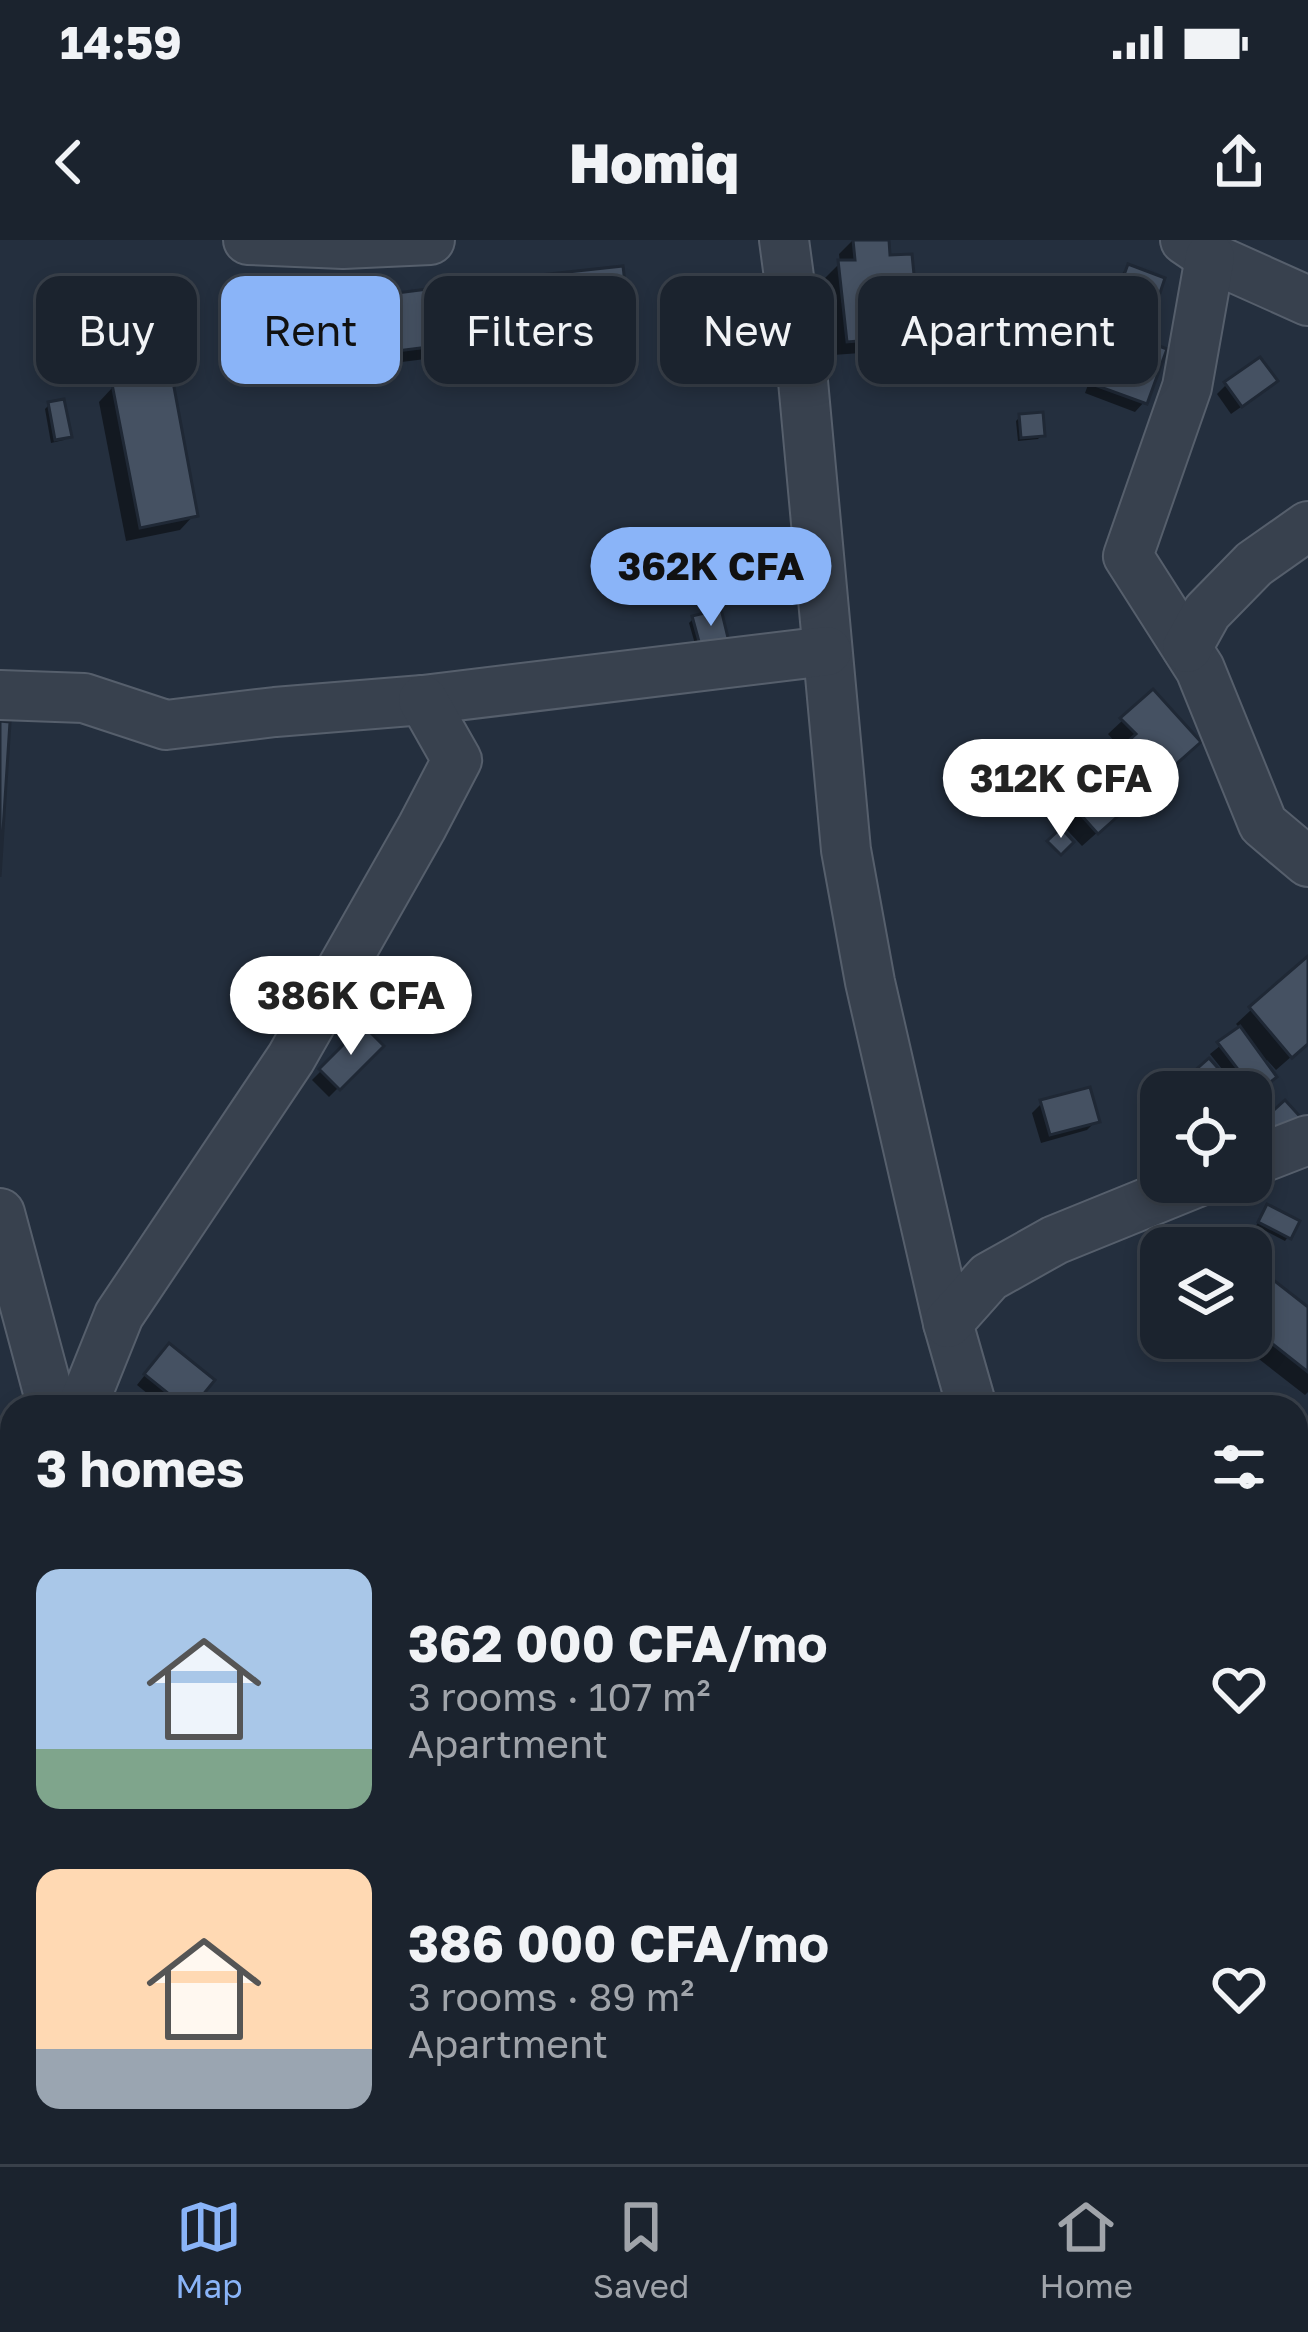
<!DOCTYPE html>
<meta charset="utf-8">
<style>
:root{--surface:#1b232e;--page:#242b36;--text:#f1f3f6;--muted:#a0a4aa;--line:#39404a;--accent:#8ab4f8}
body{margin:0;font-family:"Golos Text",sans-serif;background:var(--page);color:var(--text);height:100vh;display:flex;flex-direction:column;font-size:45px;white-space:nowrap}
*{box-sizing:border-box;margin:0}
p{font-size:39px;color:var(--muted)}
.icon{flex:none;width:66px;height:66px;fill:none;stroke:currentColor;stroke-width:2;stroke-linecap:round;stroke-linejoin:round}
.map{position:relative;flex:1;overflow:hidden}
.sheet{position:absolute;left:0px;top:1155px;width:1308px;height:771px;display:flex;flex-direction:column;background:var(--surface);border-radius:36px 36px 0 0;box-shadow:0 6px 18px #0003,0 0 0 3px var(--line)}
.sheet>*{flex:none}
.banner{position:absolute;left:36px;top:36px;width:1236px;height:108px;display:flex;gap:24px}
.fabs{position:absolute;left:1140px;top:831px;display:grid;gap:24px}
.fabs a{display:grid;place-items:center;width:132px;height:132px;border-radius:24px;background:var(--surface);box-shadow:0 6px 18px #0003,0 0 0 3px var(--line);font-size:60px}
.price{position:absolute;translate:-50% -102px;padding:0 27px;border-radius:42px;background:#fff;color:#222;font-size:39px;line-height:78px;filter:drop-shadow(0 3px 6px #0008)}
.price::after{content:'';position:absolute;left:50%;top:72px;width:36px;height:27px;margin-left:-18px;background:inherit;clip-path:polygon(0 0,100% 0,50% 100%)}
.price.on{background:var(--accent);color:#111}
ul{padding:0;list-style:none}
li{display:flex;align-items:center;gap:36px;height:300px;padding:0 36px}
li span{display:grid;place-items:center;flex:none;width:336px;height:240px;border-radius:24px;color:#555}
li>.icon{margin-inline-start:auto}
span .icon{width:144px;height:144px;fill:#fffc;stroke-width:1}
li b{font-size:51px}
h2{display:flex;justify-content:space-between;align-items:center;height:144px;padding:0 36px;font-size:51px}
.pill{padding:0 42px;border-radius:24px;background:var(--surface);box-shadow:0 6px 18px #0003,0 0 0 3px var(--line);font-size:42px;line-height:108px}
.pill.on{background:var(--accent);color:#111}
.status{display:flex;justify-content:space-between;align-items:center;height:84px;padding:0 60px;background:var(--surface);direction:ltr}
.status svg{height:33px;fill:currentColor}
header{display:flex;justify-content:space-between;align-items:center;height:156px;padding:0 36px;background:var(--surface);font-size:54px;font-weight:800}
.tab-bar{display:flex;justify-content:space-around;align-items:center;height:168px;border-top:3px solid var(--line);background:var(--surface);font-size:33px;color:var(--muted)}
.tab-bar a{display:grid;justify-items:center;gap:6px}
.tab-bar .on{color:var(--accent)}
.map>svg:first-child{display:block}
.shadow{fill:#0007}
.building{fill:#455162;stroke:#1f2835;stroke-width:3}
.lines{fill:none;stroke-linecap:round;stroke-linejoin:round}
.minor-casing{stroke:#565f6c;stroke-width:52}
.minor{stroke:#38414e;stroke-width:48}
</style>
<div class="status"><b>14:59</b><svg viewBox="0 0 49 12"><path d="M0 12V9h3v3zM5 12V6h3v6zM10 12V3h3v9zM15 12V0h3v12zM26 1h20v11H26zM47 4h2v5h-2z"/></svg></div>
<header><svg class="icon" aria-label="back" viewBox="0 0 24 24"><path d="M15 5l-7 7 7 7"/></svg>Homiq<svg class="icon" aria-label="share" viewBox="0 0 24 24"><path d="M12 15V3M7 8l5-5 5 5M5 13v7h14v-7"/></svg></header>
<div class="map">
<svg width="1308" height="1924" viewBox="0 0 1308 1924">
<rect width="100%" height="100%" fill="#242f3e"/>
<g class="shadow">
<path d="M853,0h33l2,18 28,77 -14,15 -69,5 -8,-77 15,-15 -1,-9z"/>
<path d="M1128,27l17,60 -12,12 11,63 -9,10 -50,-19 19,-51 12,-12 -14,-5 17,-48z"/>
<path d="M476,45l151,39 -15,15 -144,15 -2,-15 -16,17 -146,18 -7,-53 15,-14 147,-5z"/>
<path d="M1226,145l39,5 -34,24 -14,-20z"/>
<path d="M113,147l81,128 -14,15 -54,11 -27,-139z"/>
<path d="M49,165l19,31 -4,4 -13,3 -6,-34z"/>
<path d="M1020,177l22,18 -4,4 -20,2 -2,-20z"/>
<path d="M718,373l-21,38 -8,-28 4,-4z"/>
<path d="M1123,480l59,37 -100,89 -30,-32 70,-64 -14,-16z"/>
<path d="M1308,720v82l-32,28 -9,-10 -4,3 1,23 -13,10v-4h-12l-16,-20 -23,20 -11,-12 20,-17 9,10 4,-4 -12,-15 31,-25 -5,-5 15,-14z"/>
<path d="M363,789l17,17 -51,51 -17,-17z"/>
<path d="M1042,863l54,18 -9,9 -46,13 -9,-30z"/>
<path d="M1264,971l24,26 -3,4 -29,-15z"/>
<path d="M1267,1039l41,32v81l-3,3 -73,-57h19v-43z"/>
<path d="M160,1116l29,51h-25l-27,-22z"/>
</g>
<g class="building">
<path d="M853,0h36l1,15 22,-1 8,82 -73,6 -9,-82h17z"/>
<path d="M1128,24l37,14 -17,51 -39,-13z"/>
<path d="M623,26l7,59 -148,16 -7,-59z"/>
<path d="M459,45l9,57 -150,19 -7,-57z"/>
<path d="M1113,89l54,20 -20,55 -55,-20z"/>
<path d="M1260,117l18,24 -36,26 -18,-25z"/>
<path d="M171,131l27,145 -58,12 -28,-144z"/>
<path d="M64,159l8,38 -17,3 -7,-38z"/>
<path d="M1043,172l2,24 -24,2 -2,-24z"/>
<path d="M721,369l8,33 -28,7 -9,-33z"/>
<path d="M1153,449l48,53 -103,92 -33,-37 71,-63 -16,-16z"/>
<path d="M0,481l10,1 -10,155z"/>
<path d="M1061,588l13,14 -13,13 -14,-14z"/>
<path d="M1308,716v88l-16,14 -43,-51z"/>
<path d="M363,785l21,21 -44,44 -21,-21z"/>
<path d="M1240,786l37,51 -21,16 -39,-51z"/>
<path d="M1209,818l15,17 -19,16 -14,-17z"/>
<path d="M1090,847l10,35 -50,13 -10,-35z"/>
<path d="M1285,860l20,22 -29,25 -19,-22z"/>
<path d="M1267,964l33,17 -9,18 -33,-17z"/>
<path d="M1267,1035l41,32v65l-57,-45v-32z"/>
<path d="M169,1103l46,37 -22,27h-8l-41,-33z"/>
</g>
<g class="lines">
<defs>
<g id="minor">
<path d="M248,0l95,4 87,-4"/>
<path d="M784,0l19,141 43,469 24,132 78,341 24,84"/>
<path d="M1185,0l25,17 98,44"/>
<path d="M1210,17l-23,130 -59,169 72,113 63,155 45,38"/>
<path d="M1187,408l20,-36 47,-48 54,-38"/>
<path d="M0,455l84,3 82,27 109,-13 148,-12 404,-49"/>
<path d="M1251,922l57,-22"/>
<path d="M0,973l52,194"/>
<path d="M948,1083l41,-46 66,-37 143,-58"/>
<path d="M82,1167l37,-92 172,-257 131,-231 35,-67 -34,-60"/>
<path d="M0,1345l12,-13"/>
<path d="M1296,1593l12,-12"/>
<path d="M1296,1816l12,51"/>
</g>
</defs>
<use href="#minor" class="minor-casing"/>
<use href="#minor" class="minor"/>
</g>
</svg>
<div class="fabs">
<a><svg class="icon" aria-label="locate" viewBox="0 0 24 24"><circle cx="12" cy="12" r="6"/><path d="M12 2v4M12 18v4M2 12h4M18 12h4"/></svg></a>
<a><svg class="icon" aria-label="layers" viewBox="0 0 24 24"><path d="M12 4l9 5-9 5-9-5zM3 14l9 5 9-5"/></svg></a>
</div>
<b class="price on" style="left:711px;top:389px">362K CFA</b>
<b class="price" style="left:1061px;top:601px">312K CFA</b>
<b class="price" style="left:351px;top:818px">386K CFA</b>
<div class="banner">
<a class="pill">Buy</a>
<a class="pill on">Rent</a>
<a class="pill">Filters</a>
<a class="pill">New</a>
<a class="pill">Apartment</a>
</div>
<section class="sheet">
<h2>3 homes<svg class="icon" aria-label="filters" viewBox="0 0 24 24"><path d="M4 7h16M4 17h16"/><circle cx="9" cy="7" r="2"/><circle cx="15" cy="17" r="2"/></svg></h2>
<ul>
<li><span style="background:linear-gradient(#a9c7e8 75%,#7fa58c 0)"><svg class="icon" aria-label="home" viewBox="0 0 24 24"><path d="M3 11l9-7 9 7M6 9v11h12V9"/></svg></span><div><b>362 000 CFA/mo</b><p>3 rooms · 107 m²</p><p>Apartment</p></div><svg class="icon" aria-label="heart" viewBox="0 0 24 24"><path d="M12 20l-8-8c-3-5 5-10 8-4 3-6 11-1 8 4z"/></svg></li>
<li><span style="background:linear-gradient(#ffd9b3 75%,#9aa5b1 0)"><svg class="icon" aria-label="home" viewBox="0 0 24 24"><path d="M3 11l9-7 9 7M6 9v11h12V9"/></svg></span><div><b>386 000 CFA/mo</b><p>3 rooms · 89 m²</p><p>Apartment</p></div><svg class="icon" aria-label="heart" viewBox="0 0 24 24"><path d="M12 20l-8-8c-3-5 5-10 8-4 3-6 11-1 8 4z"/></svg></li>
</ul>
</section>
</div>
<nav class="tab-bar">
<a class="on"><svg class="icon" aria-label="map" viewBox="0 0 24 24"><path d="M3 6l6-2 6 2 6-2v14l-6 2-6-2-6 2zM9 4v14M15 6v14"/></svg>Map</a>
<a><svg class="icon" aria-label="saved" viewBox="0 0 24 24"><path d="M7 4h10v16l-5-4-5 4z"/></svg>Saved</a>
<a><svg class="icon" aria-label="home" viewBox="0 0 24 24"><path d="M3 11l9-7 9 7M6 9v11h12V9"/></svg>Home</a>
</nav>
